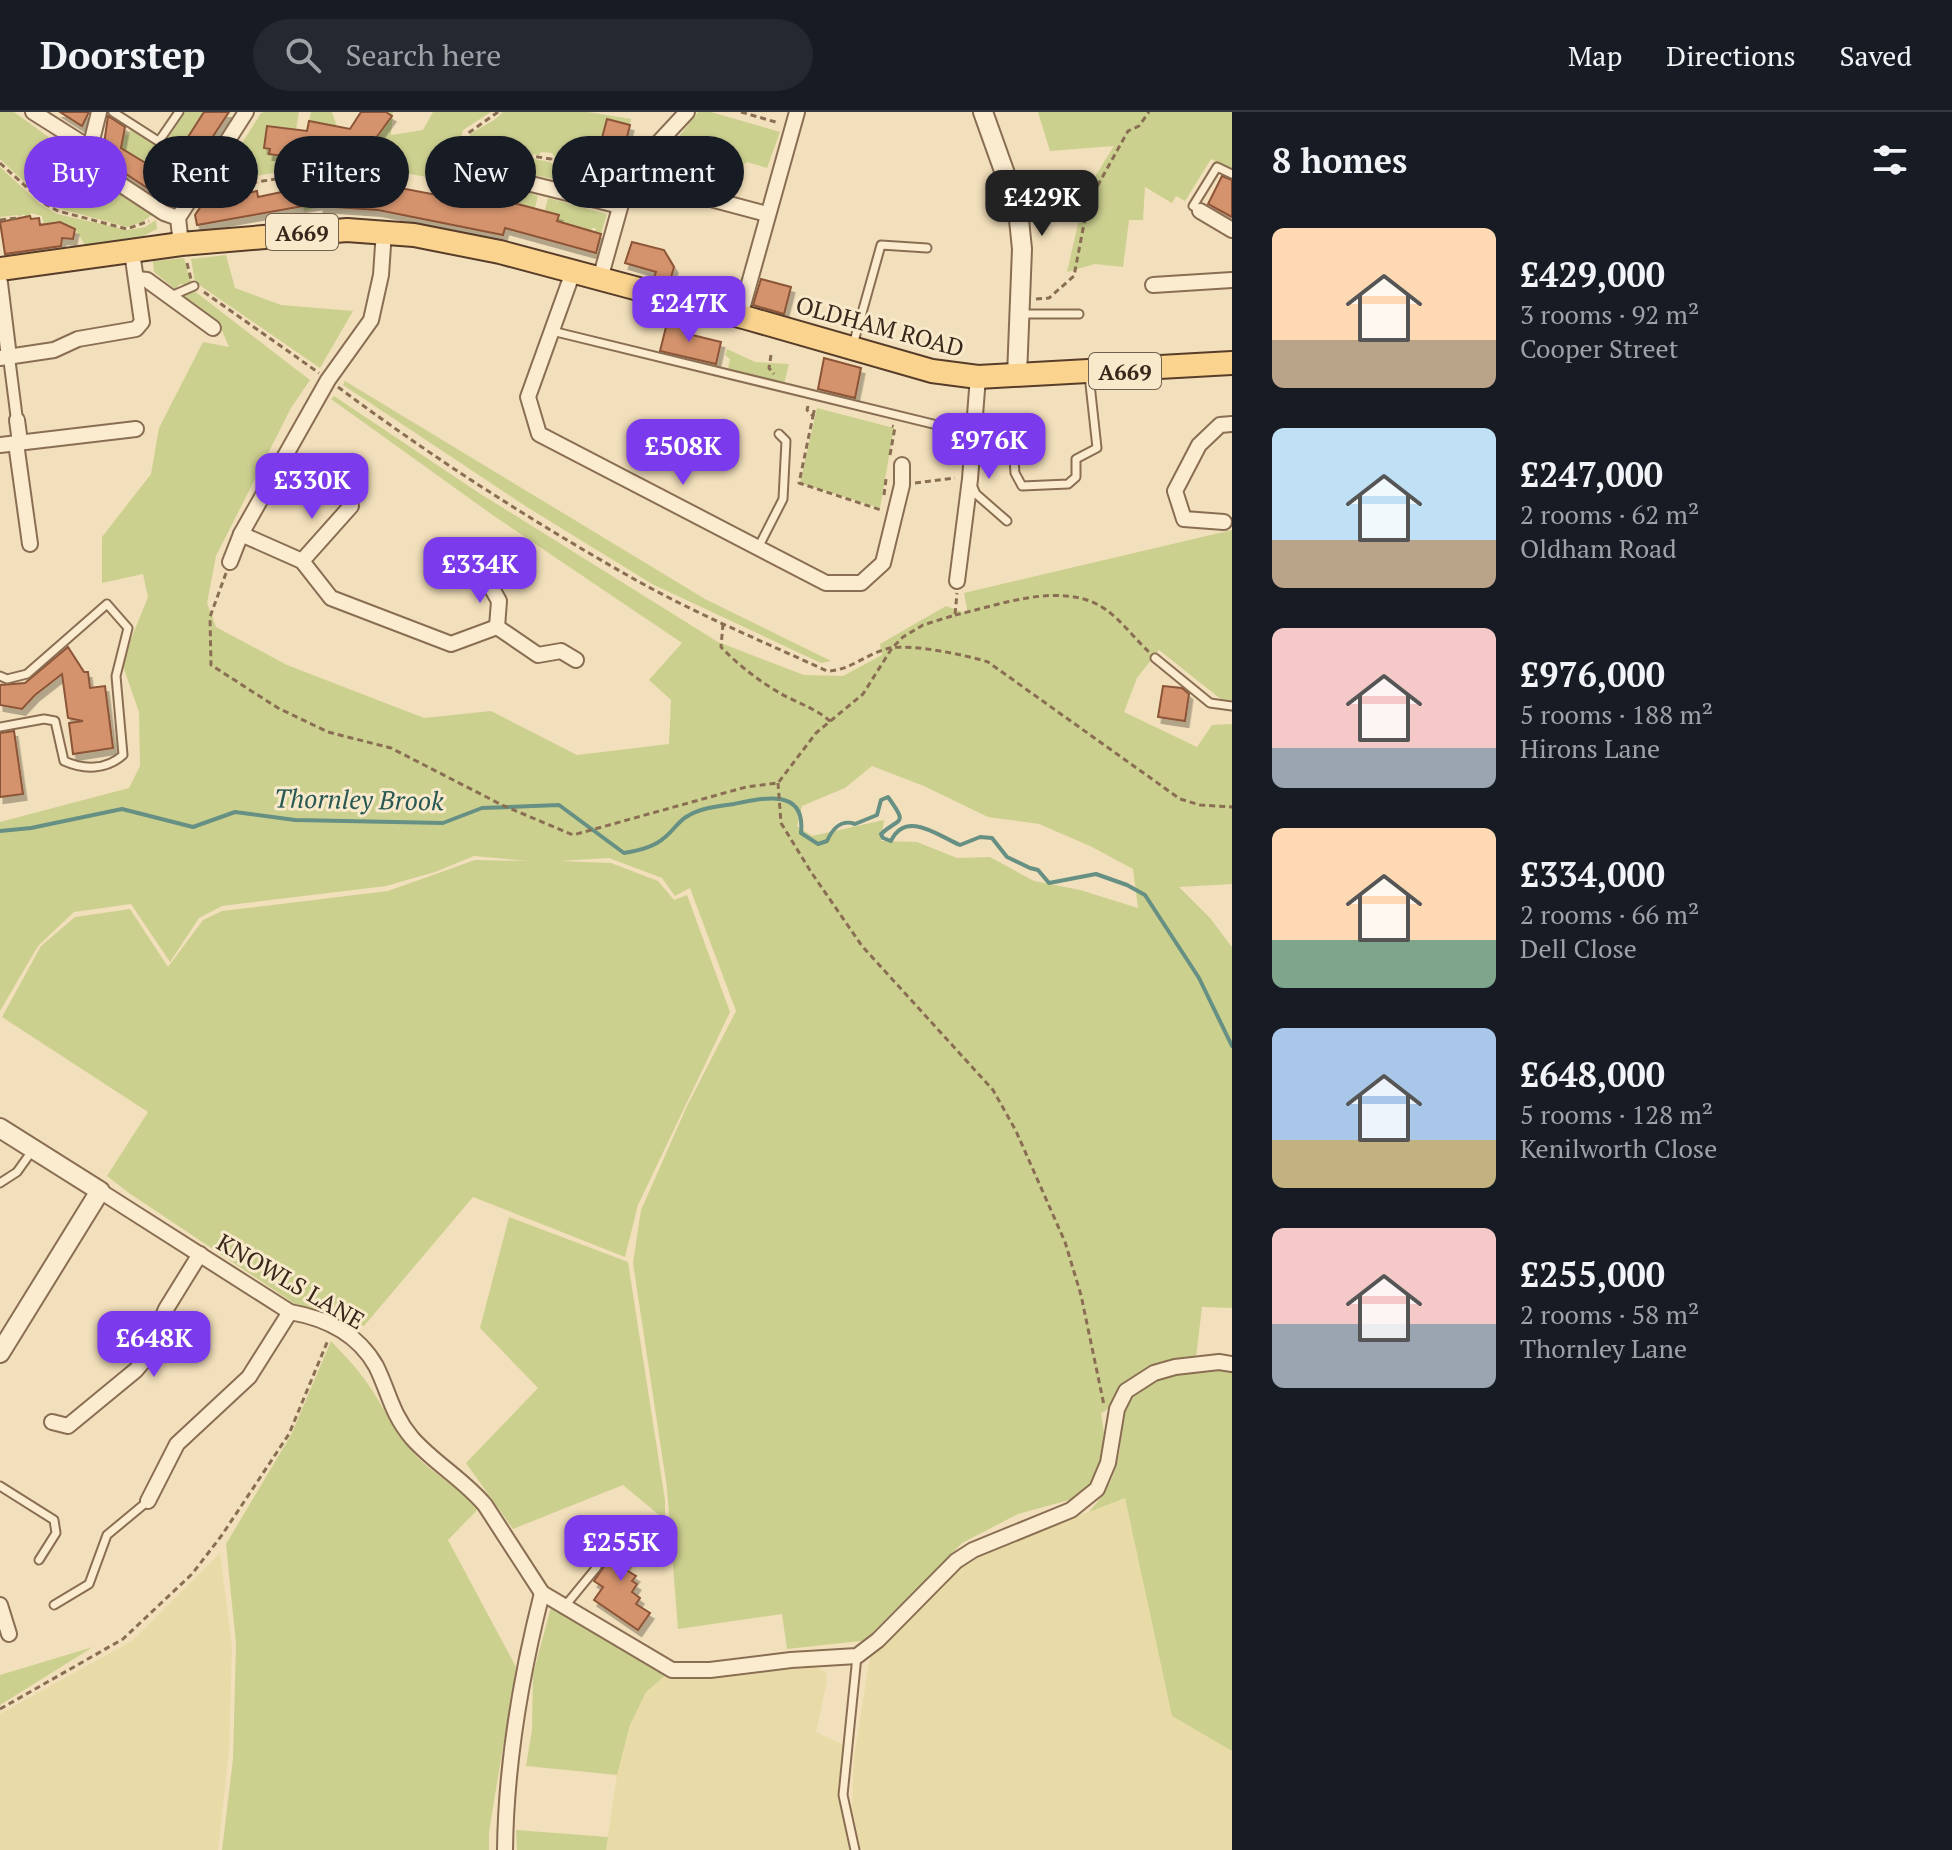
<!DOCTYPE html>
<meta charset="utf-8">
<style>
:root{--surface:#171b24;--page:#242831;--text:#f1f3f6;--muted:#9ea1a6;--line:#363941;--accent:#7c3aed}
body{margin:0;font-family:"PT Serif",serif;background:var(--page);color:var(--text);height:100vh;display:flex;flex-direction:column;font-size:30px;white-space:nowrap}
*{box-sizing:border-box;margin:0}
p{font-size:26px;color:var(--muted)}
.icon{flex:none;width:44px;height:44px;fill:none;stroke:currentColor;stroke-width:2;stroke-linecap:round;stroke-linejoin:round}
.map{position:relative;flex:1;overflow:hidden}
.side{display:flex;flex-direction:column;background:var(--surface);width:720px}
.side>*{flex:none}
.hud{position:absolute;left:24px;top:24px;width:760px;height:72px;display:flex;gap:16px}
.price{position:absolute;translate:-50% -68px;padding:0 18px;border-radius:16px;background:var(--accent);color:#fff;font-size:26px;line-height:52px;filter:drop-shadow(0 2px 4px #0008)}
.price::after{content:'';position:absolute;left:50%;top:48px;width:24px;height:18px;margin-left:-12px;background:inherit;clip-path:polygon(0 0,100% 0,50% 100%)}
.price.selected{background:#222;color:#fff}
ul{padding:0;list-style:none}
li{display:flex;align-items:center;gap:24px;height:200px;padding:0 40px}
li span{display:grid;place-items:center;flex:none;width:224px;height:160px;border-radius:12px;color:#555}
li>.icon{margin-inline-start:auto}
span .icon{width:96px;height:96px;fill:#fffc;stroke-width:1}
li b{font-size:34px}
h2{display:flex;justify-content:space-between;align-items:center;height:96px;padding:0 40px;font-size:34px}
.pill{padding:0 28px;border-radius:36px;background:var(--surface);box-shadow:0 2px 6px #0004;font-size:28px;line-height:72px}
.pill.selected{background:var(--accent);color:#fff}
header{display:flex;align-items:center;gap:48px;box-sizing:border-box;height:112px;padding:0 40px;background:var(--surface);border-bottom:2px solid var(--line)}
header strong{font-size:38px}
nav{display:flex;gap:44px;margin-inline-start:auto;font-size:28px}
.search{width:560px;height:72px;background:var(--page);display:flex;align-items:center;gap:20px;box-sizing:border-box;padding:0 28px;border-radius:44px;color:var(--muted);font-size:30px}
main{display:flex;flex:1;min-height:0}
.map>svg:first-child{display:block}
.farmland{fill:#e8dba8}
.green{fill:#ccd08f;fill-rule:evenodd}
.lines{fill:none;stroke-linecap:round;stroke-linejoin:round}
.stream{stroke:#679084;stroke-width:4}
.building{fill:#d4936d;stroke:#8c5537;stroke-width:2;filter:url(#shadow)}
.service-casing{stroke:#8a6e53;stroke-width:11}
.pedestrian-casing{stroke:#8a6e53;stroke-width:14}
.minor-casing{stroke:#8a6e53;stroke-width:18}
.tertiary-casing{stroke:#8a6e53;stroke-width:22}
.primary-casing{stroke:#573c29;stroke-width:26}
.path{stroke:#8a6e53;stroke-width:3;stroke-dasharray:6 4;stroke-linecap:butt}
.service{stroke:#fceccf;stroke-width:7}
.pedestrian{stroke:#fceccf;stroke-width:10}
.minor{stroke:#fceccf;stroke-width:14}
.tertiary{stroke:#fceccf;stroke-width:18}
.primary{stroke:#fad38e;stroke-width:22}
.labels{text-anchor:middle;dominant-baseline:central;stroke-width:6;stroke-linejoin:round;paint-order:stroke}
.shield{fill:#f9e9cb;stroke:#72614f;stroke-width:2}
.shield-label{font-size:22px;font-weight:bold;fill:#38271a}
.street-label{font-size:24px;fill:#38271a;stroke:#f9e9cb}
.water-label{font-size:26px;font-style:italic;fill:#285954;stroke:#f9e9cb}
</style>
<header>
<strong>Doorstep</strong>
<div class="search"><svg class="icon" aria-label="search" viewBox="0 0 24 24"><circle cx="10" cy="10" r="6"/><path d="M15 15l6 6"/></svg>Search here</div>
<nav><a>Map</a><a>Directions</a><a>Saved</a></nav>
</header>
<main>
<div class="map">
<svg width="1232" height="1738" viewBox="0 0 1232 1738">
<defs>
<filter id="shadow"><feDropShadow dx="3.5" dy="6" stdDeviation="0" flood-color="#0004"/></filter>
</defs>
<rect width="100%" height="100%" fill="#f2dfbb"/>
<g class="farmland">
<path d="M1125,1386l47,218 60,35v99h-371l-9,-42 2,-51 16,-100 96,-98z"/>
<path d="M220,1441l12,94 -3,105 -11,98h-218v-136l132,-73z"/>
<path d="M815,1554l11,7 1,8 -11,51 30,14 -8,46 11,58h-243l11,-75 13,-50 16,-34 21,-17 30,1z"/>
</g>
<g class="green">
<path d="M0,0h14l54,39 10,14 75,49 -11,8 -15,5 -66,-18 -23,-14 -38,-36z"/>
<path d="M185,0h19l-18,29 -5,-3 -3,5 4,3 -2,3 -14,-8z"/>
<path d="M265,0h34l-3,18 -29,-4 -3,21 6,2v5l8,1 1,-5 19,2 1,-6 5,1 1,-4c22,4 28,0 37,23l17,-8 -3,-13 15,1 5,-7 -6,-4 16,-23h7l-2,23 32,-5 10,-18h58l-28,18 -3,11 2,5 88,16 8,8 1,10 -61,-12 -3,14 43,14 -5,19 -43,-15 4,-15 -14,-3 -2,8 -34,-7v-3l-57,-10 -5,15 -29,-6 -1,-2 -21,-1 -1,13h-11l1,17 -16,6 -1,-5 10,-3 -3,-17 -9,1 -4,-29h-7v11l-40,7 -12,-3 2,-6 -10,-6 31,-49z"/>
<path d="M311,0h21l5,15 -28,-6z"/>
<path d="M503,0h85l43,7 -1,6 -22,-5 -5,54 -29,-7 -4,13 -5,-1 -3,-11 -10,-15 -11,-1 -2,3 -64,-10 -5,-4v-7l24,-14z"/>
<path d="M698,0h13l69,20 -13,36 -20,-6 -4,3 -72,-18z"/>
<path d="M1038,0h194v58l-21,-11 -26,42 -9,-5 -4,7 -27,-16 -2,33h-14l-6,47 -28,-3 -28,8 16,-70 5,-14 26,-42 -64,5z"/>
<path d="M130,17l28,18 -11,17 -28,-17 4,-13 6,1z"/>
<path d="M166,40l29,18 -10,17 -30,-18z"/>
<path d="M0,55l40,37 17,10 71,16 17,-3 11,-7 1,9 -16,8 -56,8 -10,-16 -31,-4 -2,-9 -11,-3 -1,3h-5l-1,-2 -5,3 -1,-2 -18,2z"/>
<path d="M548,86l59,16 -6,20 -6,-2 1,-4h-4l-1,3 -34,-9 2,-7 -5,-1 -11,4z"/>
<path d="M226,143l9,33 46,17 72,6 -33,57 -125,-86 -4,-23z"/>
<path d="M184,146l8,27 -12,-1 -5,5 -21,-17 -1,-11z"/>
<path d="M193,178l117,90 -19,28 -75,148 -9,47 9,24 71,38 137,53 67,-7 86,44 92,-11 2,-44 -22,-20 33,-37 -188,-127 -163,-117 3,-3 145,97 239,149 86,33 39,1 39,-21 -2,-11 66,-38 22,8 -4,-21 268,-63v174h-5l-68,-54 -22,28 -13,34 73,35 15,-22 20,-1v160l-53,3 31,31 22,29v361l-30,-1 -6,50c-24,5 -54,8 -71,28 -9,9 -12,24 -24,28l4,27 -4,29 -21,28 -62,17 -56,29 -93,97 -82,9 -5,-35 -104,15 -11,-141 -34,-225 8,-53 46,-104 49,-95 -46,-123 -15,8 -13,-18 -53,-20 -49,3 51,2 47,18 16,19 13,-5 43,117 -92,193 -13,52 -152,-60 -109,129 -69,-22 -166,-111 -22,-17 41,-64 -146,-95 39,-71 34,-29 55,-8 38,58 35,-47 19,-9 166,-20 87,-31 53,1 -54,-5 -39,16 -49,14 -164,20 -23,12 -29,44 -39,-58 -57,8 -36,34 -38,65v-189l129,-34 11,-22 -1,-54 -16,-46 8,-27 17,-42 -5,-23 -41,9v-46l49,-63 8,-46 44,-86 26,5 -9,-21 -36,-30zM872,654l52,20 64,31 51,7 51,22 43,23 5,39 -58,-18 -46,-9 -44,-24 -33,1 -40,-16 -36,-1 3,-21 -72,16 -15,-10 5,-20 43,-18z"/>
<path d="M727,237l28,13 34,2 -5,20 -56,-15 2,-10 -5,-4z"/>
<path d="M345,269l360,218 126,62 -10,2 -169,-79 -125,-77 -184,-122z"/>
<path d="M817,296l77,20 -14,80 -80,-25z"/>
<path d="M509,1105l119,45 37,238v20l-42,-35 -110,44 -47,-66 72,-75 -58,-60z"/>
<path d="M331,1229c13,14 26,27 37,43 16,24 28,50 48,72 19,20 44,31 63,52l-31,32 68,127 -27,165v18h-267l11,-91 3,-115 -10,-100 65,-109z"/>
<path d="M1232,1255v384l-60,-35 -47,-218 -36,14c18,-20 28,-38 31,-65 1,-13 -1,-25 3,-37 13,-39 76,-41 109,-43z"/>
<path d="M551,1495l116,67 -21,18 -16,33 -13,50 -91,-9 6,-36 1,-56z"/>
<path d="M93,1535l-93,58v-30z"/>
<path d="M516,1718l92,7 -2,13h-89z"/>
</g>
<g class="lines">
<path class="stream" d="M0,719l31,-3 91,-19 71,18 42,-15 60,8 148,3 39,-15 77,-3 65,48c13,-2 30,-6 40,-15 8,-6 14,-16 22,-21 14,-9 32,-11 48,-13 28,-6 72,-17 67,29l17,11 9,-3c6,-13 14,-22 28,-17l22,-9 4,-15 7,-3c21,29 11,20 -7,37l2,4 8,3c15,-32 49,-4 69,4l20,-8 12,1 15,19 23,11 8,2 11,13 47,-9 31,11 18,10 54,83 33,68"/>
</g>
<g class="building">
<path d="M60,0h29l-7,14z"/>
<path d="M204,0h25l-31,47 -17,-11z"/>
<path d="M361,0h25l6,4 -30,41 -22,6 -4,-14 -38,-7 -1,16 -28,-4 1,-5 -6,-1 3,-22 40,5 2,-10 41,8z"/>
<path d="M108,4l17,11 -4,21 64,39 -12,18 -71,-47z"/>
<path d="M607,7l23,6 -17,69 -37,-10 4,-16 13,4z"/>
<path d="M501,59l12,2 -4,6 -3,22 53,14 -2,6 44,13 -5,19 -91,-25 -2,7 -125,-25 -58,-4v-3l-123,22 -2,-10 11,-16 9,5 28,-5 -1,-5 15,-3 1,6 47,-10 47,3 1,-11 136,26 7,-13z"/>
<path d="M1222,64l10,4v37l-24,-13z"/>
<path d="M30,104l1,3 8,-1 1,7 20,-3 15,7 -2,10 -11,-1 -1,8 -56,8 -5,-32z"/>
<path d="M632,130l32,8 10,17 -4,14 -16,-4 2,-5 -31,-9z"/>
<path d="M761,167l30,8 -7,27 -31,-9z"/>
<path d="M668,207l19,5 -3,9 37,9 -5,22 -56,-13z"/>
<path d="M824,246l37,10 -6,30 -37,-9z"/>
<path d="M68,535l16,25h4l2,16 15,-2 8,62 -40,6 -4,-31 14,-2 -15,-3 -6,-44 -27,21 -13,14 -22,-4v-20l25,-2z"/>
<path d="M1163,574l19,2 7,6 -4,27 -27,-4z"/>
<path d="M14,619l9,63 -23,3v-64z"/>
<path d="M626,1416l16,12 -19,28 13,8 -4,5 5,3 -5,8 8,6 -4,6 14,9 -12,17 -44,-30 9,-13 -9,-6 26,-38 -4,-3z"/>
</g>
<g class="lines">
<defs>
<g id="service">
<path d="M113,0l95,61"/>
<path d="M159,29l20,-29"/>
<path d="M1200,99l-7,-5 24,-39 15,7"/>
<path d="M171,184l23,-10"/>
<path d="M1022,202h57"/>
<path d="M552,219l422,103"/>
<path d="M853,233l28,-100 46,3"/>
<path d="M1013,333l2,28 7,13 46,-2 8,-7v-18l21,-11 -8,-73"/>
<path d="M972,373l4,9 31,27"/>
<path d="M758,436l25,-49 3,-58 -7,-7"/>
<path d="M1155,546l55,45 22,3"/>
<path d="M0,564l7,3 20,-5 80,-70 21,24 -12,48 7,79c-17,15 -39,15 -59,6l-9,-40 -11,-2 -44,8"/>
<path d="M0,1071l17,-11 15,-21"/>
<path d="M0,1374l54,34 2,13 -17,27"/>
<path d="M54,1493l35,-21 18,-49 41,-34"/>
<path d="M565,1494l32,-39"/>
<path d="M855,1738l-12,-55 14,-139"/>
</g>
<path id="pedestrian" d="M9,245l8,63"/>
<g id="minor">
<path d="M33,0l57,36"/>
<path d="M99,0l-9,36 1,17 73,48 14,5"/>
<path d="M633,58l10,11 124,33"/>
<path d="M519,69l101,25"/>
<path d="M1200,99l32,19"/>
<path d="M181,132l-3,-26 68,-106"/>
<path d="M573,160l-45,125 11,37 287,149h35l22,-20 19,-78v-20"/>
<path d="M137,167l10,1 66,48"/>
<path d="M600,167l26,-93 7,-16 54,-58"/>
<path d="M0,171l9,74"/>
<path d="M1153,173l79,-5"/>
<path d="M740,204l57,-204"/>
<path d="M0,246l54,-8 24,-11 58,-10 6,-7 -10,-70"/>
<path d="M17,308l3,22"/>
<path d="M16,331l14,101"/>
<path d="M0,333l136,-16"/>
<path d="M1224,410l-40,-3 -9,-28 24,-46 21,-20 12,-1"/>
<path d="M241,422l61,27 29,37 120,46 46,-17"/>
<path d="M302,449l49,-55"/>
<path d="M230,450l11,-28 87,-154 43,-60 10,-45 3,-44"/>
<path d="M472,461l14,5 13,23 -2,26"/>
<path d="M957,469l13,-102 8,-102"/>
<path d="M497,515l41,28 23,-4 15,9"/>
<path d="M100,1079l190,121c35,6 68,22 86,54 13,26 15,47 36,72 22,25 51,41 73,67l57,88 130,77h38l81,-10 66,-4 21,-16 78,-79 17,-11 98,-40 26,-21 11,-26 9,-54 9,-18 28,-18 21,-6 44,-5 13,2"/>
<path d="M52,1310l16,4 68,-56 10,-12 20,-49 34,-55"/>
<path d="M148,1389l29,-57 72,-67 41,-65"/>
<path d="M0,1493l9,29"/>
<path d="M505,1738c1,-86 16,-174 37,-257"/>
</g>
<g id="tertiary">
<path d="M983,0l35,98 4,39 -5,127"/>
<path d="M0,1016l100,63 -100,162"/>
</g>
<path id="primary" d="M0,157l181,-25 166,-14 67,5 86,17 247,66 185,53 46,6 254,-14"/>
</defs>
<use href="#service" class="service-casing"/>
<use href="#pedestrian" class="pedestrian-casing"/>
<use href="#minor" class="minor-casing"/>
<use href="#tertiary" class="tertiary-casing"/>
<use href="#primary" class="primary-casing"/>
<g class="path">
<path d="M498,0l-31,22v12l84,13 7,7 4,10"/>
<path d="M741,0l38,11"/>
<path d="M0,51l45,41 13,7 69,18 22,-8"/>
<path d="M224,59l26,12 46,-7"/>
<path d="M0,108l17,-2"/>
<path d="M187,151l4,16"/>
<path d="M204,180l115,81"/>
<path d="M1036,187l13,-1 25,-22 13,-68 12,-25 29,-52 11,-5 10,-14"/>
<path d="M771,243l-2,13 5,6"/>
<path d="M338,275c92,69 195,135 296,192 62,35 128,62 193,92 23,0 40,-18 63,-23 23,-4 76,7 98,14l192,137 20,6 32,2"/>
<path d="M808,294l-1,4 6,6 -14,67 82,27"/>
<path d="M813,304l2,-9"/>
<path d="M890,343l5,-28 -3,-1"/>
<path d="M915,371l40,-5"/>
<path d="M884,383l2,-16"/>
<path d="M226,461l-16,44 1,48 67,43 50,24 63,16 111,57 71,30 173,-48 32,-4 38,-50 47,-39 29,-46 11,-11 20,-12 32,-10 2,-22"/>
<path d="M955,503c45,-10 108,-35 150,-6 16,11 30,30 44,43"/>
<path d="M723,512l-2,23c18,19 43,38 66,50 16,8 31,13 44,25"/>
<path d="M778,671l3,40 30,49 51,74 131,144 23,41 49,111 16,53 23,110"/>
<path d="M0,1597l123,-70 69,-65 30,-39 67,-101 39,-94"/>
</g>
<use href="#service" class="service"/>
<use href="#pedestrian" class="pedestrian"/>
<use href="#minor" class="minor"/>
<use href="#tertiary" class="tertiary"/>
<use href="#primary" class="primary"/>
</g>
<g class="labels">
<g class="shield">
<rect x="266" y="102" width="72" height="36" rx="6"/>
<rect x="1089" y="241" width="72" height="36" rx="6"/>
</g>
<g class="shield-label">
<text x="302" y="120">A669</text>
<text x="1125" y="259">A669</text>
</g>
<g class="street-label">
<text transform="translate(880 214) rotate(15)">OLDHAM ROAD</text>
<text transform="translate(291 1169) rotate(30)">KNOWLS LANE</text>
</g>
<g class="water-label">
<text transform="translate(359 687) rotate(1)">Thornley Brook</text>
</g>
</g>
</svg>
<b class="price selected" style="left:1042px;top:126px">£429K</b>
<b class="price" style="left:689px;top:232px">£247K</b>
<b class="price" style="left:989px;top:369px">£976K</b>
<b class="price" style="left:683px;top:375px">£508K</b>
<b class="price" style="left:312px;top:409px">£330K</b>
<b class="price" style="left:480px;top:493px">£334K</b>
<b class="price" style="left:154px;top:1267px">£648K</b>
<b class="price" style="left:621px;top:1471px">£255K</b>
<div class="hud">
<a class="pill selected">Buy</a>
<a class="pill">Rent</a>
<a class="pill">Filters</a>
<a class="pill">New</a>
<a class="pill">Apartment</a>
</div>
</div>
<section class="side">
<h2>8 homes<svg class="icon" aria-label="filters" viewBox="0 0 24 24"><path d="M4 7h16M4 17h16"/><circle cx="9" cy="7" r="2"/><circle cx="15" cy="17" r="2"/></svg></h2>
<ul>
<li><span style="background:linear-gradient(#ffd9b3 70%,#b9a48a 0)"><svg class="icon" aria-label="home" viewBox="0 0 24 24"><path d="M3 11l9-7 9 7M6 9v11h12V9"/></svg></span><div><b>£429,000</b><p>3 rooms · 92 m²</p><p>Cooper Street</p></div></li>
<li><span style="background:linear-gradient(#bfe0f5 70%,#b9a48a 0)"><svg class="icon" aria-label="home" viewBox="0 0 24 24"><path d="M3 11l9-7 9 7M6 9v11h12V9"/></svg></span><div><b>£247,000</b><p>2 rooms · 62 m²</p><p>Oldham Road</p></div></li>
<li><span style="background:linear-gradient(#f6c9c9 75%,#9aa5b1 0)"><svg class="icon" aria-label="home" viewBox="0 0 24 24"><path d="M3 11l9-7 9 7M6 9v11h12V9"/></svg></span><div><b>£976,000</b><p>5 rooms · 188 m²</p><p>Hirons Lane</p></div></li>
<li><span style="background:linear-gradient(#ffd9b3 70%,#7fa58c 0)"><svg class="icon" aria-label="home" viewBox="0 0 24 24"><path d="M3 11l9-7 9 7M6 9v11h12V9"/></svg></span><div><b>£334,000</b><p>2 rooms · 66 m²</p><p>Dell Close</p></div></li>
<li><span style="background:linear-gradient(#a9c7e8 70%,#c2b280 0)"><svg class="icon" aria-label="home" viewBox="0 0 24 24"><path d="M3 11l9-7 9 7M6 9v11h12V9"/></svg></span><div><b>£648,000</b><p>5 rooms · 128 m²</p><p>Kenilworth Close</p></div></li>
<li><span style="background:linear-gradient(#f6c9c9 60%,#9aa5b1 0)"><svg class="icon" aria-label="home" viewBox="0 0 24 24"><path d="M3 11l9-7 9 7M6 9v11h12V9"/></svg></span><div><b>£255,000</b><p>2 rooms · 58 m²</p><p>Thornley Lane</p></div></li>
</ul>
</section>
</main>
